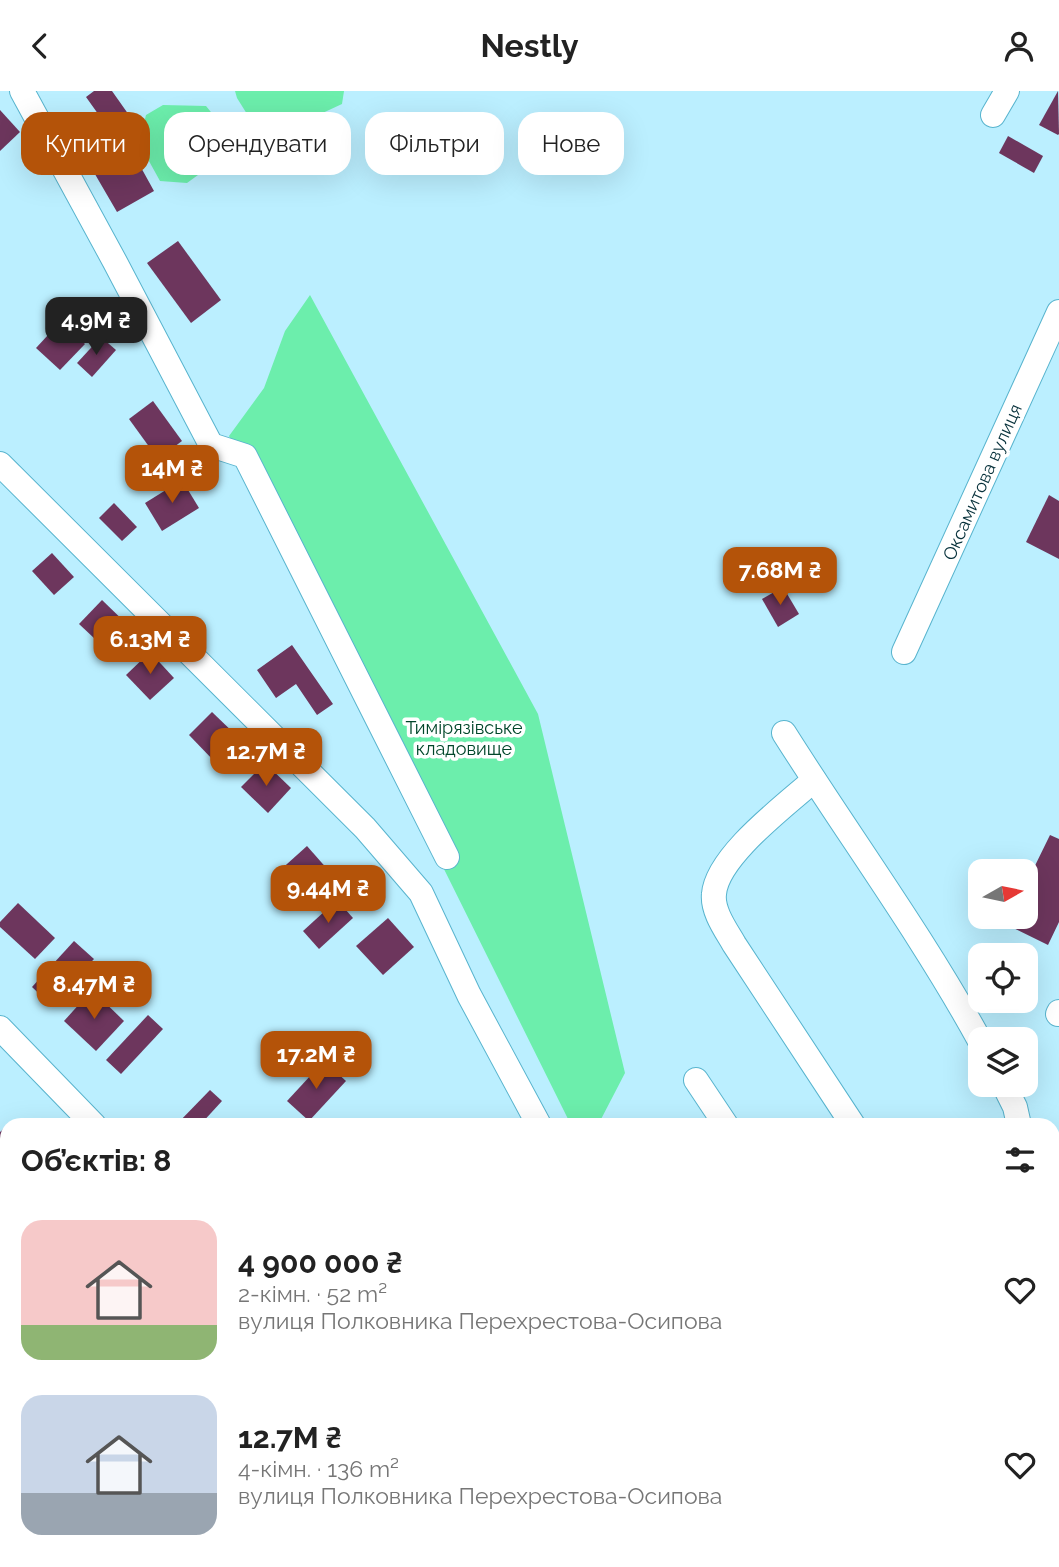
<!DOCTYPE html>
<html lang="uk">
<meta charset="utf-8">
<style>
:root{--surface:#fff;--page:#f6f6f6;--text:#222;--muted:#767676;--accent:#b45309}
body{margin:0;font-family:Raleway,sans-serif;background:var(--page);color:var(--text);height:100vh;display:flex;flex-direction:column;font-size:26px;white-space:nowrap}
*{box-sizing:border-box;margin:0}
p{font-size:23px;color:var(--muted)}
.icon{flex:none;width:38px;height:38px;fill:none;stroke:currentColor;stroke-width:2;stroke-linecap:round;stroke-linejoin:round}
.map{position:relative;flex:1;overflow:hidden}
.side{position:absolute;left:0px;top:1027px;width:1060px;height:450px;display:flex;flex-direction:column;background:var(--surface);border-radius:21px 21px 0 0;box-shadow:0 7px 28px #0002}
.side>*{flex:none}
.top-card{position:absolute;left:21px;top:21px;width:700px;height:63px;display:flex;gap:14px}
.needle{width:46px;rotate:81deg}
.controls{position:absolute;left:968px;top:768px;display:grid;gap:14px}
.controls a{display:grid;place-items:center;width:70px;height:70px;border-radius:14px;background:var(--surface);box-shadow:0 7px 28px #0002;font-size:35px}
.price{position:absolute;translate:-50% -60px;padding:0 16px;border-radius:14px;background:var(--accent);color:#fff;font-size:23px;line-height:46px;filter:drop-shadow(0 2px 4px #0008)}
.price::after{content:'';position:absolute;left:50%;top:42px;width:21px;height:16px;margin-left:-10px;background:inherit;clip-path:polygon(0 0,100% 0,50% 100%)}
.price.selected{background:#222;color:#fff}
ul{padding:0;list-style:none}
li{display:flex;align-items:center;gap:21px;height:175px;padding:0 21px}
li span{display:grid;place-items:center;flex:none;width:196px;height:140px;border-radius:21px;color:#555}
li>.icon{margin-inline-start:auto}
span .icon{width:84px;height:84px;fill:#fffc;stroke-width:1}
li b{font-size:30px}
h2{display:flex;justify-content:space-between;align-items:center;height:84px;padding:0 21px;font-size:30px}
.tag{padding:0 24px;border-radius:21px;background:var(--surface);box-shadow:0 7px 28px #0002;font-size:24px;line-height:63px}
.tag.selected{background:var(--accent);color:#fff}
header{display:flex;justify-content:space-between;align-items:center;height:91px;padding:0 21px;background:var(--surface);font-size:32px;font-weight:700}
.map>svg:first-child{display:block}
.green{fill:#6ceeac}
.building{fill:#6d365d}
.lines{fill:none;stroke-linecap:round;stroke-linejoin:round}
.minor-casing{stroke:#58b4ce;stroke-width:26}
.minor{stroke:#fff;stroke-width:24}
.labels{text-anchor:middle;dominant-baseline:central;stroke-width:7;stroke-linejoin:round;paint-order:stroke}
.street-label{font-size:18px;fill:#07313b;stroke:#fff}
.park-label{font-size:18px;fill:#01462a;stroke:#fff}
</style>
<header><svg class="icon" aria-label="back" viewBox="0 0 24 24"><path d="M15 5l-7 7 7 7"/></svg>Nestly<svg class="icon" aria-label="person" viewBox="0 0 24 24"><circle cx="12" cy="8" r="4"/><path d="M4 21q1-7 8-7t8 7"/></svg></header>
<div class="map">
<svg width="1059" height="1476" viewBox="0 0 1059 1476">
<rect width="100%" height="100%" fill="#bbefff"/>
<g class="green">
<path d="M235,0h109l-2,13 -67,31h-15l-23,-37z"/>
<path d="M163,14l43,1 9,11 -22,17 -2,13 7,28 -11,8 -27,-2 -21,-38 7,-28z"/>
<path d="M310,204l228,419 87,359 -27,52h-27l-342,-689 35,-48 21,-57z"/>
<path d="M1059,1052v424h-340l4,-6h331v-409z"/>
</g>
<g class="building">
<path d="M94,0h18l24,34 -13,10 31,56 -37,21 -32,-55 31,-18 -30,-42z"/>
<path d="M1058,0l1,43 -1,1 -19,-10z"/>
<path d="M0,19l20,22 -20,19z"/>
<path d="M1008,45l35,20 -9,17 -35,-20z"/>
<path d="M178,150l43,59 -30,23 -44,-60z"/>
<path d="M61,230l24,23 -25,26 -24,-22z"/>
<path d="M101,246l15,13 -24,27 -15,-14z"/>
<path d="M153,310l29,40 -24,18 -29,-40z"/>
<path d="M182,389l17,28 -37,23 -17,-28z"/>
<path d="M1049,404l10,6v58l-33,-17z"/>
<path d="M114,412l23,24 -15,14 -23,-23z"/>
<path d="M52,462l22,24 -20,18 -22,-24z"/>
<path d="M783,496l16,27 -21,13 -16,-28z"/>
<path d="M102,509l30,29 -22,24 -31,-29z"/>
<path d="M292,554l41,59 -16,11 -21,-31 -20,14 -19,-28z"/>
<path d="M150,561l24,26 -24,22 -24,-25z"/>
<path d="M212,621l27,26 -24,24 -26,-27z"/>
<path d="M265,672l26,25 -23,25 -27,-26z"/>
<path d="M1050,744l9,4v83l-11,23 -43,-21 4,-7h17v-33z"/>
<path d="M307,755l22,25 -30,27 -22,-25z"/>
<path d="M337,809l16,18 -34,31 -16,-18z"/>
<path d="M18,812l37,35 -20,21 -35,-32v-5z"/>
<path d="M388,827l26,29 -31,28 -27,-29z"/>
<path d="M74,850l20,18 -43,46 -19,-18z"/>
<path d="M92,899l32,31 -28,30 -32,-30z"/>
<path d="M148,924l15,14 -42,45 -15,-14z"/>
<path d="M324,970l22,20 -37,40 -22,-20z"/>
<path d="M210,999l12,11 -22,24h-24z"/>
<path d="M7,1035v34l-7,-7v-21z"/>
<path d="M319,1470h26l6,6h-26z"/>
<path d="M396,1470h46l4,4 -1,2h-43z"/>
</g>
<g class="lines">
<defs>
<g id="minor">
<path d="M22,0l93,171 96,183 34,11 202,401"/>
<path d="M993,24l14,-24"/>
<path d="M0,373l365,364 56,65 48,102 70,130"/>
<path d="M904,561l155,-340"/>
<path d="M784,642c65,103 138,202 196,308"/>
<path d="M814,689c-28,25 -97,76 -100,114 -2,17 12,36 20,50l119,181"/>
<path d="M1058,923l1,-2"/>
<path d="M0,937l94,97"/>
<path d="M696,989l30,45"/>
<path d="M1004,994l11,22 4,18"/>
<path d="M1054,1276l5,8"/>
<path d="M513,1470l6,6"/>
<path d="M606,1476l3,-6"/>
<path d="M1014,1476l4,-6"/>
</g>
</defs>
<use href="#minor" class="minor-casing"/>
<use href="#minor" class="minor"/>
</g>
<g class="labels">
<g class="street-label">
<text transform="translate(982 391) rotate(-66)">Оксамитова вулиця</text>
</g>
<g class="park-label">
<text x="464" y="636">Тимірязівське<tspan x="464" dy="21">кладовище</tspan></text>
</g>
</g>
</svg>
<div class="controls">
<a><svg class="needle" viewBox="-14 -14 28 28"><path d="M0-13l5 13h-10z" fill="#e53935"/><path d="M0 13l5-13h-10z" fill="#767676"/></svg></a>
<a><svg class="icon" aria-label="locate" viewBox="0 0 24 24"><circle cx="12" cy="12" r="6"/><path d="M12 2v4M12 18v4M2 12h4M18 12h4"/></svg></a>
<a><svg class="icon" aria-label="layers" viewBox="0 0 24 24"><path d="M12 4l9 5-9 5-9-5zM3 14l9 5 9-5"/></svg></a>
</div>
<b class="price selected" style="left:96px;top:266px">4.9M ₴</b>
<b class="price" style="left:172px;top:414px">14M ₴</b>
<b class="price" style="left:780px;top:516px">7.68M ₴</b>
<b class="price" style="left:150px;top:585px">6.13M ₴</b>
<b class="price" style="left:266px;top:697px">12.7M ₴</b>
<b class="price" style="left:328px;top:834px">9.44M ₴</b>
<b class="price" style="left:94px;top:930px">8.47M ₴</b>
<b class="price" style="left:316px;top:1000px">17.2M ₴</b>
<div class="top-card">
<a class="tag selected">Купити</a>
<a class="tag">Орендувати</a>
<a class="tag">Фільтри</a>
<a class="tag">Нове</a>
</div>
<section class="side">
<h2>Об’єктів: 8<svg class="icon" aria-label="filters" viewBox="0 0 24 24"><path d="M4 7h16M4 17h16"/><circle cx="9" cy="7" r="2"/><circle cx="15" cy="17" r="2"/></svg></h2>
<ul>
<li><span style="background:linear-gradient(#f6c9c9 75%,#8fb573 0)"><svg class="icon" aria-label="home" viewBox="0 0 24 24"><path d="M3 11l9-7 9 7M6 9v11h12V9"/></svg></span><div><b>4 900 000 ₴</b><p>2-кімн. · 52 m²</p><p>вулиця Полковника Перехрестова-Осипова</p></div><svg class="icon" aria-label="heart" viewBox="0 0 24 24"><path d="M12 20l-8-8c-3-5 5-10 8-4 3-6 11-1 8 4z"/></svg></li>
<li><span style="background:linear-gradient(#c9d6e8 70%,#9aa5b1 0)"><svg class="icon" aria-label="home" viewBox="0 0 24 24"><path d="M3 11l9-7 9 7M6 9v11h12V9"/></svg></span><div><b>12.7M ₴</b><p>4-кімн. · 136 m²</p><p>вулиця Полковника Перехрестова-Осипова</p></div><svg class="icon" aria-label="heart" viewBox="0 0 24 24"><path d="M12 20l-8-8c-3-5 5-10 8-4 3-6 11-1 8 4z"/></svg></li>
</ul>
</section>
</div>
